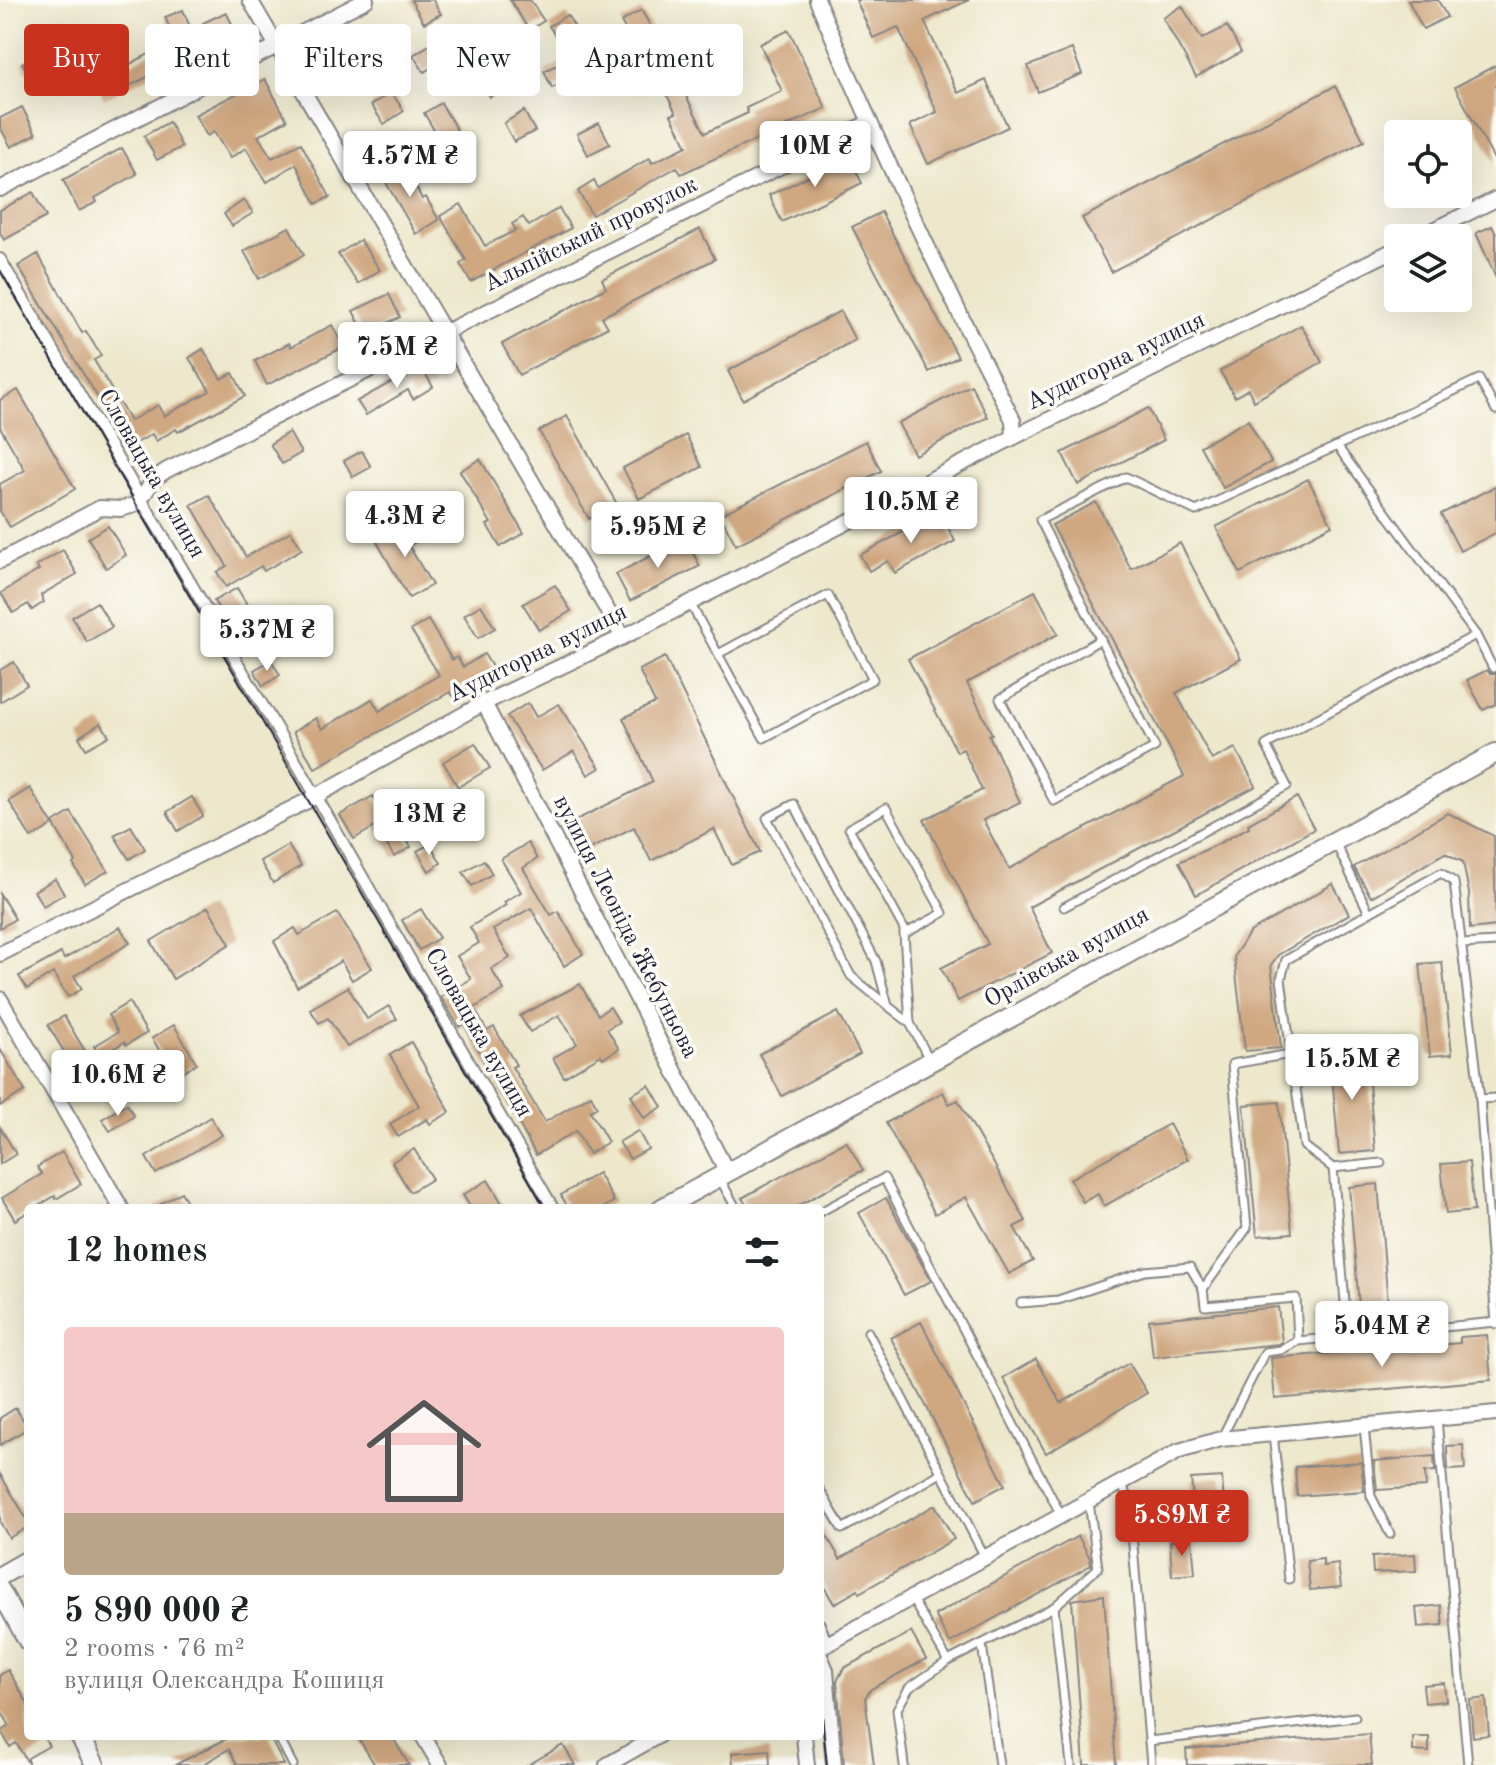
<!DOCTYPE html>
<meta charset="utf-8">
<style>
:root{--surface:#fff;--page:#f6f6f6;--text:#202124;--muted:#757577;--line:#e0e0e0;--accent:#c8321e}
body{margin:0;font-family:"Old Standard TT",serif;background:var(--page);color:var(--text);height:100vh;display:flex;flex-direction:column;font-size:30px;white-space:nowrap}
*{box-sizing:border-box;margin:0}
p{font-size:26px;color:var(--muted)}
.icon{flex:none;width:44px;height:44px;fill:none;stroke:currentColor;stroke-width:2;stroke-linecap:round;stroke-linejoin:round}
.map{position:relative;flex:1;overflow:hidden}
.panel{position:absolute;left:24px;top:1204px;width:800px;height:536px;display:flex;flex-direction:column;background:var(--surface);border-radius:8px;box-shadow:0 8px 32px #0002}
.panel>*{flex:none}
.guide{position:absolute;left:24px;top:24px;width:800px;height:72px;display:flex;gap:16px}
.buttons{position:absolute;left:1384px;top:120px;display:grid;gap:16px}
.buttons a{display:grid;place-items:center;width:88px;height:88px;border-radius:8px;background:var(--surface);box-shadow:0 8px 32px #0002;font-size:40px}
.price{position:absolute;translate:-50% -68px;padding:0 18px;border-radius:8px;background:#fff;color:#222;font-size:26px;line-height:52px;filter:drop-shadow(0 2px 4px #0008)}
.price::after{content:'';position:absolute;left:50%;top:48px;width:24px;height:18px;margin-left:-12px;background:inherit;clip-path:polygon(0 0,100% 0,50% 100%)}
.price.selected{background:var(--accent);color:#fff}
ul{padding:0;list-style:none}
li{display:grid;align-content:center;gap:16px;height:424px;padding:0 40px}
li+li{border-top:2px solid var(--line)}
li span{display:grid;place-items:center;height:248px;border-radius:8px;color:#555}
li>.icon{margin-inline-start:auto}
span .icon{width:144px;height:144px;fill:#fffc;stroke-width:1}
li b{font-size:34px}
h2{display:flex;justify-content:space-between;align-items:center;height:96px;padding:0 40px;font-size:34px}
.chip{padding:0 28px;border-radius:8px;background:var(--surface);box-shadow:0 8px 32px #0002;font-size:28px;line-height:72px}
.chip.selected{background:var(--accent);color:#fff}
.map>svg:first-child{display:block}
.building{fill:#cfa780}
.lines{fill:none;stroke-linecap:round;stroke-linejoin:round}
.service-casing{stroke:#888584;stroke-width:11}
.pedestrian-casing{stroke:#888584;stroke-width:14}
.minor-casing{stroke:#888584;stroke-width:18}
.tertiary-casing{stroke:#888584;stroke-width:22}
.service{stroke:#fff;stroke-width:7}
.pedestrian{stroke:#fff;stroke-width:10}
.minor{stroke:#fff;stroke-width:14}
.tertiary{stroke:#fff;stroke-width:18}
.tram{stroke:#22223b;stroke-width:2}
.labels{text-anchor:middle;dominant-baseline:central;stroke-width:7;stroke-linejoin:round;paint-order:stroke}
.street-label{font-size:24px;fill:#22223b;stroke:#fdfcf7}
</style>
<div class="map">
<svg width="1496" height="1765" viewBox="0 0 1496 1765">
<rect width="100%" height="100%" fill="#fdfcf7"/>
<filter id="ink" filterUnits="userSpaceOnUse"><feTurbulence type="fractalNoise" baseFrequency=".0125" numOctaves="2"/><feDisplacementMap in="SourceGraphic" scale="16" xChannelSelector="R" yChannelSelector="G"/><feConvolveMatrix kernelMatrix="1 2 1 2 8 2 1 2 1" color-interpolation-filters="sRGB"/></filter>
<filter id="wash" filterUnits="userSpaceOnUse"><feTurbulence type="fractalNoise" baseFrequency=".006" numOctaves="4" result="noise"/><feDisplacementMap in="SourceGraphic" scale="32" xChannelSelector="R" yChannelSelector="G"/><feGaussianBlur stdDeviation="1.8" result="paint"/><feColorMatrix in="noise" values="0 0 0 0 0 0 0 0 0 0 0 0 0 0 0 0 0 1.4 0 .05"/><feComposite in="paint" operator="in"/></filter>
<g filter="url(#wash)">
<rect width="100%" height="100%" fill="#ede8cc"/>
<g id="blocks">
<g class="building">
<path d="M411,0h22l8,14 -17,9z"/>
<path d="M510,0h20l14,21 -15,9z"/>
<path d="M856,0h113l-45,21 34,72 28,-13 22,47 -80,37 -18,-39 27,-13 -39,-85 -25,11z"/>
<path d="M1408,0h30l9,17 -24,12z"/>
<path d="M1182,6l20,33 25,-13 14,26 -45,25 -33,-59z"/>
<path d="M183,10l7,17 -18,7 -7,-17z"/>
<path d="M641,10l32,53 3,-2 15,27 -7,4 21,41 43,-20 -2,-5 36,-17 -22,-47 29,-14 37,78 -145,66 -4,-7 -85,48 -14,-24 16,-10 4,7 52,-30 2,5 35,-17 -16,-31 5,-2 -29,-57 -11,6 -8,-15 6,-4 -13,-21z"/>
<path d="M226,12l9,18 -22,12 -10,-19z"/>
<path d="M567,15l17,26 -18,11 -17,-26z"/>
<path d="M383,29l13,21 -16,10 -14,-20z"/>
<path d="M86,38l8,14 -17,10 -8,-14z"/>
<path d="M336,39l18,30 -27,15 -17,-30z"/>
<path d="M431,44l11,17 -18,11 -11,-17z"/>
<path d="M160,48l9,18 -65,33 -10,-20 23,-12 2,3z"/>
<path d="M1072,49l10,25 -44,18 -10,-26z"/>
<path d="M42,53l10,19 -20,10 -10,-19z"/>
<path d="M561,63l8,18 -17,7 -8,-17z"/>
<path d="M1496,65v98l-41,-76z"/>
<path d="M495,75l9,14 -14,8 -8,-14z"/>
<path d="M265,79l22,41 -29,16 14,22 29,-15 29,54 -14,7 -20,-40 -29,18 -21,-34 -16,10 -16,-26 -7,4 -12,-21z"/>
<path d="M1335,86l29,55 -253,131 -29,-54z"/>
<path d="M391,92l13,19 -20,13 -13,-19z"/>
<path d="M441,103l16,27 -17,10 -16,-27z"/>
<path d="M22,107l14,27 -25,13 -11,-20v-9z"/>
<path d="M524,111l11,20 -21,11 -10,-19z"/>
<path d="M169,122l13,25 -25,13 -13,-24z"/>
<path d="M599,123l11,21 -22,11 -11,-21z"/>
<path d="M122,148l15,26 -42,24 2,4 -18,9 -16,-31z"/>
<path d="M849,157l13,26 -80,39 -13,-27z"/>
<path d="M404,164l18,35 4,-2 13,23 -23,14 -34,-58z"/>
<path d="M33,192l13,25 -42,23 -4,-7v-23z"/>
<path d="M244,200l9,13 -21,13 -8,-12z"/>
<path d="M461,204l24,42 31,-16 -4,-6 11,-7 6,9 30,-18 12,20 -100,54 -11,-18 6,-4 -26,-44z"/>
<path d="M881,212l77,145 -29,15 -77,-145z"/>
<path d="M1492,226l4,8v44l-20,-45z"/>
<path d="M289,227l15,28 -45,24 -15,-28z"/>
<path d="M700,229l15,30 -113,58 6,10 -89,48 -17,-31 104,-56 -4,-9z"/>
<path d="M360,240l20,30 -22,14 -20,-30z"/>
<path d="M38,254l44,79 4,-2 15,25 -7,4 36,61 28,-16 6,11 46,-25 -21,-33 14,-9 18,30 12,-6 12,23 -67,36 -2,-3 -20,12 -4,-7 -26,15 -8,-14 2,-1 -102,-168z"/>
<path d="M389,294l11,23 -35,17 -12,-23z"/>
<path d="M840,311l15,29 -112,60 -15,-29z"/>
<path d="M332,325l12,22 -77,38 -12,-24 34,-18 2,4z"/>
<path d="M1301,325l21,37 -68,39 -6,-12 -13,8 -15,-26z"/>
<path d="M421,366l12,21 -20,12 -5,-9 -42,25 -9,-14z"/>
<path d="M971,385l17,32 -73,38 -17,-32z"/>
<path d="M18,390l57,99 -65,38 -10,-16v-27l25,-14 -25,-43v-27z"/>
<path d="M1148,408l16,32 -86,45 -16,-32z"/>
<path d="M567,416l50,88 -28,15 -50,-88z"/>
<path d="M1248,420l23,42 -48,26 -23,-42z"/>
<path d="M289,432l12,21 -19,11 -12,-20z"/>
<path d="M686,435l16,32 -63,32 -16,-31z"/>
<path d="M866,441l15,30 -145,74 -16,-30z"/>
<path d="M362,451l9,16 -18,10 -9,-16z"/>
<path d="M480,459l44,74 -24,14 -13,-22 4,-2 -31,-52z"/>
<path d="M1308,479l24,46 -92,48 -24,-46z"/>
<path d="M1496,486v47l-36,18 -19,-37z"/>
<path d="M209,495l37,62 45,-26 11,18 -38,22 -3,-5 -35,21 -9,-15 10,-6 -36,-61z"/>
<path d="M1096,502l35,67 49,-26 61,116 -65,34 36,67 23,-12 21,38 -227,121 23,46 -94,48 -17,-33 47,-24 -64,-124 58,-30 -19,-41 -6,3 -49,-93 127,-68 23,43 -91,49 25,51 -3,1 31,67 -37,18 26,49 175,-93 -132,-251z"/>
<path d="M940,512l15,29 -60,32 -7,-12 -19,10 -9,-16z"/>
<path d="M412,521l10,17 -13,8 23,39 -23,13 -32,-56z"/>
<path d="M108,526l18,29 -20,13 -18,-30z"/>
<path d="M685,538l15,28 -70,35 -14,-27z"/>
<path d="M63,550l14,24 -36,21 3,7 -12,8 -4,-6 -15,9 -12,-20 38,-23 -3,-4z"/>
<path d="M555,585l16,26 -32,19 -16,-26z"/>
<path d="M237,588l15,25 -22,13 -16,-25z"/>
<path d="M97,602l15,25 -25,15 -15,-25z"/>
<path d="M481,605l14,23 -17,10 -14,-23z"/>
<path d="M428,620l24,40 5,-3 6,10 21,-13 12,19 -43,23 -3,-4 -135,76 -22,-36 23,-14 6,11 50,-30 7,12 60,-36 -28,-45z"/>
<path d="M665,657l95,195 -28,13 -18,-36 -63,32 -17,-34 -54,27 -14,-29 87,-43 -30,-64 32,-15 -16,-33z"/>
<path d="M271,660l9,15 -17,11 -9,-16z"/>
<path d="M14,662l13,23 -27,17v-32z"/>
<path d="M1487,670l3,4h6v30l-13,6 -16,-30z"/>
<path d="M528,703l8,14 23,-13 41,64 -12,7 -14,-24 -32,19 -35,-54z"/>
<path d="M101,723l8,13 -23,13 -7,-12z"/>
<path d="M475,743l15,25 -32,19 -15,-25z"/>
<path d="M30,788l23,37 -22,13 -22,-37z"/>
<path d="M373,796l21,35 5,-3 12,19 -17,10 -18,-31 -22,13 -14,-24z"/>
<path d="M192,797l11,19 -25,15 -11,-19z"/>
<path d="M1297,797l17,32 -118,66 -17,-33 39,-18 31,-17 -1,-3z"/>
<path d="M445,800l12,20 -13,8 -12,-20z"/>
<path d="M71,812l37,59 -23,13 -12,-20 3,-2 -23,-39z"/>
<path d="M1448,813l46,23 2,90 -26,3 -1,-36 -6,-31 -18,-9 -74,44 -17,-30z"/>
<path d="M131,826l14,23 -16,10 -15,-24z"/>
<path d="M528,843l9,16 -14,9 28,47 7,-4 25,43 -19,12 -33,-58 -38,22 17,28 -19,11 13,21 -30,18 13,23 7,-4 22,38 -4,2 33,55 46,-27 6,12 -7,4 18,31 -19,12 -13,-23 -40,24 -72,-131 -5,3 -18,-30 30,-18 -14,-23 22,-13 -9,-16 36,-22 -2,-3 17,-10 -20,-33z"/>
<path d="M430,844l11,19 -12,8 -12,-20z"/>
<path d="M288,845l13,21 -28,17 -13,-22z"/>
<path d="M484,860l8,14 -20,12 -9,-14z"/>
<path d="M55,879l9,15 -21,12 -9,-15z"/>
<path d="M1333,884l16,30 -71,41 -7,10 10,83 -36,3 -11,-95 16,-24z"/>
<path d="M0,894l15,25 -15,9z"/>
<path d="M208,907l22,37 -57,35 -22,-38z"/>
<path d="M421,909l18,29 -20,12 -17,-30z"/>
<path d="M337,913l35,55 -20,12 -11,-19 -44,26 -23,-46 21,-13 4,7z"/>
<path d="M120,927l10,16 -56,33 8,13 -14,8 -15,-24 -26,16 -8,-13 42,-23 3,6z"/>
<path d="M1442,962l10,92 -22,2 -10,-92z"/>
<path d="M580,984l18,31 12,-8 9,15 -12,7 12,20 -16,9 -2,-3 -37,22 -11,-19 24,-14 -18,-29 -29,17 -10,-16z"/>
<path d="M348,987l19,32 22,-13 8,13 -50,28 -19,-29 -9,5 -9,-14z"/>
<path d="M129,1002l18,31 -21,12 -2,-3 -24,15 -6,-11 24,-14 -10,-17z"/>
<path d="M838,1012l22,42 -78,42 -23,-42z"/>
<path d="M64,1016l27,45 -16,9 -27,-45z"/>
<path d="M174,1025l23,39 -22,12 -23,-38z"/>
<path d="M411,1042l39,70 -20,12 -3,-5 -29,18 -8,-13 29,-18 -29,-51z"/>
<path d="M0,1049l25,42 -25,15z"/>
<path d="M1366,1050l9,101 -36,3 -9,-101z"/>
<path d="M649,1085l13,22 -18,11 -13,-23z"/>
<path d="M943,1092l6,12 9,-4 68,121 -12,6 19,34 -24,13 -43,-77 -31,17 -49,-91z"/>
<path d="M1279,1102l13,131 -35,3 -13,-131z"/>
<path d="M127,1104l7,12 -24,15 -8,-12z"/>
<path d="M210,1117l12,18 -66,39 -10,-17z"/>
<path d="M1169,1124l19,35 -84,47 -6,-12 -15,8 -13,-23z"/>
<path d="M0,1127l16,27 -16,10z"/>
<path d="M638,1131l10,18 -18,10 -11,-17z"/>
<path d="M846,1141l17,29 -69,38h-46l-6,-10z"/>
<path d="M414,1149l18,30 -22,13 -18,-30z"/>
<path d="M62,1152l19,32 -25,15 -1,-3 -21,12h-6v4l-13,8 -13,-22 40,-24 -5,-7z"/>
<path d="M1469,1162l5,49 -28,3 -5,-50z"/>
<path d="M598,1173l16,28 -11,7h-35l-7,-13z"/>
<path d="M488,1180l17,28h-34l-8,-13z"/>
<path d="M1378,1184l10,120 -29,2 -10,-119z"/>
<path d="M181,1192l10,16h-37z"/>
<path d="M886,1198l45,83 -27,14 -45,-82z"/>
<path d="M1278,1307l4,35 -3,2 -126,13 -4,-37z"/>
<path d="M921,1322l84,163 -30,16 -84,-163z"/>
<path d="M1487,1335l4,45 -216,19 -4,-41 189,-15v-6z"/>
<path d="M1036,1359l25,44 68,-40 18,30 -101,60 -43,-75z"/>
<path d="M16,1408l12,20 -28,17v-27z"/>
<path d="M1463,1445l2,24 -17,1 -1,-24z"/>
<path d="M1434,1456l1,15 -10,1 1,15 -49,3 -3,-29z"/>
<path d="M1361,1462l3,29 -67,5 -2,-29z"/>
<path d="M0,1474l28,47v6l-19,11 -9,-16z"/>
<path d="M1222,1477l3,40 -30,2 -4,-40z"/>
<path d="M935,1505l19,34 -95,54 -1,-3 -24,14 -14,-25v-55l20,35z"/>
<path d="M1078,1536l12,22 1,7 -141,78 -15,-28z"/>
<path d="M1192,1539l3,35 -23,2 -2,-35z"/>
<path d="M1415,1554l1,17 -43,2 -1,-16z"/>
<path d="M1323,1559v7l15,-2 3,23 -31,3 -3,-29z"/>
<path d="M1104,1595l12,170h-32l-12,-165z"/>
<path d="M1441,1605l2,20 -25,2 -2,-19z"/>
<path d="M911,1632l15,27 -55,30 -6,9 9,67h-30l-7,-84 7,-13z"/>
<path d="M8,1670l20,34v32h15l6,10 -21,12v5l-12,-20 -6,4 -9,-16 9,-5 -10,-17v-34z"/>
<path d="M1444,1683l2,18 -21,2 -2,-18z"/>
<path d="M1486,1698l3,37 -16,2 -3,-37z"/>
<path d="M1369,1734l3,31h-185l-1,-16z"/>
<path d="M232,1736h37l15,29h-47l-8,-16 -27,16h-27z"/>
<path d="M357,1736h35l17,29h-34z"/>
<path d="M1413,1737h16v15l-16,-1z"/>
<path d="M563,1745l12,20h-47z"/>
<path d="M769,1750l1,15h-37l-1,-12z"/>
</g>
</g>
</g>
<g filter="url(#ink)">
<use href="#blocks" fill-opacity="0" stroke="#888584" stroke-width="2"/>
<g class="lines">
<defs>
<g id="service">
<path d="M1337,446l142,-67 17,31"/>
<path d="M690,603l74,135 109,-59 -45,-84 -110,59"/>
<path d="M1101,639l-101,60 54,102 101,-54 -115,-227 86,-43 70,34 141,-65 139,189"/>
<path d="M1335,842l34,71 -83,47 -5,19 23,167 29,22 48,-5"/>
<path d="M1064,907l223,-121 -21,-41 210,-110 17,33"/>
<path d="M1369,913l72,-40 13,9 26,217 16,225"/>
<path d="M904,934l39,-21 -57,-105 -37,20 55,101v5l6,89"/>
<path d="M1461,944l35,-2"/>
<path d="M888,1006l-37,-30 -84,-158 27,-14 82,157 12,45 22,17 19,36"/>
<path d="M1291,1054l-59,10 15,164 -44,61 2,17 91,-8 2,43 198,-19"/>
<path d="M1480,1099l16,-1"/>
<path d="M1333,1168l15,167"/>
<path d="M720,1179l16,29"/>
<path d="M820,1212l64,-34 177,337"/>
<path d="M1021,1303l37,-3 87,-29 45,-4 13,22"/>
<path d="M868,1332l117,225"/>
<path d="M1437,1419l31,346"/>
<path d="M1364,1426l7,70 19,38"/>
<path d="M1273,1434l16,145"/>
<path d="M1221,1439l44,-87 16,-2 17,-9"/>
<path d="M1122,1482l8,27 21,256"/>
<path d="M820,1490l22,39 99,-56"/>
<path d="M1054,1607l44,-39 -9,-66"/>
<path d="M820,1623l8,20"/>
<path d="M982,1644l17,121"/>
<path d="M948,1661l106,-54 17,158"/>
<path d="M278,1736l15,29"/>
<path d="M1149,1741l206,-24"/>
<path d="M904,1765l-7,-56 12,-21 39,-27 -36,-62"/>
</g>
<path id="pedestrian" d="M0,259l316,537 237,412"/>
<g id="minor">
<path d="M250,0l373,637"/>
<path d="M817,0c60,143 125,282 196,420l1,17"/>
<path d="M0,189l366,-189"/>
<path d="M1418,238l78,-39"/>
<path d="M0,561l100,-53 21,1 16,-5 18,-26 12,-8 701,-347"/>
<path d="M484,703l243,469"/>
<path d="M0,954l307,-153 177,-98 139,-66 391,-200 384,-189"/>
<path d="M0,999l121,209"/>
<path d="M820,1648l359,-197 42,-12 275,-26"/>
<path d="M820,1656l6,14 8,95"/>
<path d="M423,1736l17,29"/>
<path d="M804,1736l3,29"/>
<path d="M607,1765l51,-29"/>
</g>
<g id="tertiary">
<path d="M662,1208l834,-455"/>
<path d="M0,1576l28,-16"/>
<path d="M0,1590l28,51"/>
<path d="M80,1736l15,29"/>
</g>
</defs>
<use href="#service" class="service-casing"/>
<use href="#pedestrian" class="pedestrian-casing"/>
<use href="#minor" class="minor-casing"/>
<use href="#tertiary" class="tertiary-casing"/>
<use href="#service" class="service"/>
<use href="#pedestrian" class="pedestrian"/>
<use href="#minor" class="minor"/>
<use href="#tertiary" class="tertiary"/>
<g class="tram">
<path d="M0,270l545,938"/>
<path d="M820,1695l7,70"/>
</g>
</g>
</g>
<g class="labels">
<g class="street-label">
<text transform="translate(591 235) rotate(-26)">Альпійський провулок</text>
<text transform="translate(1116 362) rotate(-26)">Аудиторна вулиця</text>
<text transform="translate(151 474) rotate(60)">Словацька вулиця</text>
<text transform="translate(538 654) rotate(-26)">Аудиторна вулиця</text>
<text transform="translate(625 927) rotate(63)">вулиця Леоніда Жебуньова</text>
<text transform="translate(1067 958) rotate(-29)">Орлівська вулиця</text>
<text transform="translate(478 1033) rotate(60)">Словацька вулиця</text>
</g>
</g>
</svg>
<div class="buttons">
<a><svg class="icon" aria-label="locate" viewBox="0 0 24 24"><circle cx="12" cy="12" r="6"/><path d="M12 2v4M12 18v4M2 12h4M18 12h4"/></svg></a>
<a><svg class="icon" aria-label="layers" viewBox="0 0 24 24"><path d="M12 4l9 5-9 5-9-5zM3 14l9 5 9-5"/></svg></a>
</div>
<b class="price" style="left:815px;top:189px">10M ₴</b>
<b class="price" style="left:410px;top:199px">4.57M ₴</b>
<b class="price" style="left:397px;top:390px">7.5M ₴</b>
<b class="price" style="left:911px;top:545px">10.5M ₴</b>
<b class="price" style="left:405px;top:559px">4.3M ₴</b>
<b class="price" style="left:658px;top:570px">5.95M ₴</b>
<b class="price" style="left:267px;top:673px">5.37M ₴</b>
<b class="price" style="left:429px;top:857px">13M ₴</b>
<b class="price" style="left:1352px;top:1102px">15.5M ₴</b>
<b class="price" style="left:118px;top:1118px">10.6M ₴</b>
<b class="price" style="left:1382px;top:1369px">5.04M ₴</b>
<b class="price selected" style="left:1182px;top:1558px">5.89M ₴</b>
<div class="guide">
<a class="chip selected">Buy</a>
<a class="chip">Rent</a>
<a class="chip">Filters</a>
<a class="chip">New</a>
<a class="chip">Apartment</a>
</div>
<section class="panel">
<h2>12 homes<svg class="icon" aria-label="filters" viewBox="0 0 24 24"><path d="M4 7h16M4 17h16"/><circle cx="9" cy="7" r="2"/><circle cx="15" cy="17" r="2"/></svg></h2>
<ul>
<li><span style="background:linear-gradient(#f6c9c9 75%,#b9a48a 0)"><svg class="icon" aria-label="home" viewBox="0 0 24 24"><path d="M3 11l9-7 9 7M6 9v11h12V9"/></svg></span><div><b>5 890 000 ₴</b><p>2 rooms · 76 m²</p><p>вулиця Олександра Кошиця</p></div></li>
</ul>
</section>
</div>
